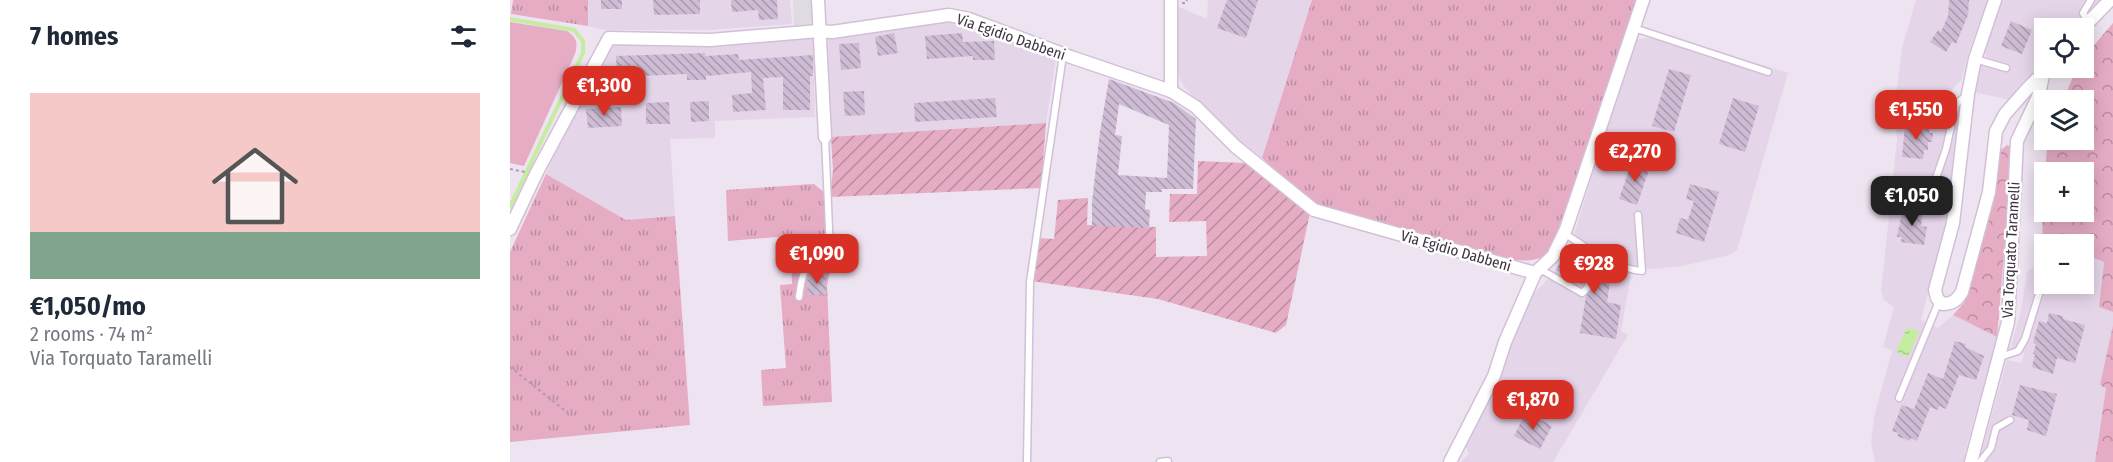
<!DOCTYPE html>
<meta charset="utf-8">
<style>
:root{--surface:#fff;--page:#f6f6f7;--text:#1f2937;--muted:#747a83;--accent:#d93025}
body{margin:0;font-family:"Fira Sans Condensed",sans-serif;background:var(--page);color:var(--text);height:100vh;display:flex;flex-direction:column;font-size:22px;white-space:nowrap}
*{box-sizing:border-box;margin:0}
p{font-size:20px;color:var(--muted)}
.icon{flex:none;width:33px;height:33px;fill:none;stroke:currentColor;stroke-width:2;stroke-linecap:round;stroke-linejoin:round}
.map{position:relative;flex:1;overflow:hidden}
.panel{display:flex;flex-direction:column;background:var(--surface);width:510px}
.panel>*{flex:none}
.controls{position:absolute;left:1524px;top:18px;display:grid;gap:12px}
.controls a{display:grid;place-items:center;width:60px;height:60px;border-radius:0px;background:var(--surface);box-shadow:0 3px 15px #0003;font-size:30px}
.price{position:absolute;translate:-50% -51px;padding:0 14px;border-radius:12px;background:var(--accent);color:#fff;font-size:20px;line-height:39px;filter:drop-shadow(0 2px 3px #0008)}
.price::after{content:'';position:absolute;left:50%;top:36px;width:18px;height:14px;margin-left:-9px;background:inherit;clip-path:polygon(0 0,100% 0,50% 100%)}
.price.on{background:#222;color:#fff}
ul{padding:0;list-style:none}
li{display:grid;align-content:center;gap:12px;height:318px;padding:0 30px}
li span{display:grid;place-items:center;height:186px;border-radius:0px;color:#555}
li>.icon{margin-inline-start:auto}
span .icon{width:108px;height:108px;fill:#fffc;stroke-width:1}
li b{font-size:26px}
h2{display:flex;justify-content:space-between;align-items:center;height:72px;padding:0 30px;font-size:26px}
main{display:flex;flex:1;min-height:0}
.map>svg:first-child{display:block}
.residential{fill:#e5d5e9}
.grass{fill:url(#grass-tufts)}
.forest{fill:url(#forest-crowns);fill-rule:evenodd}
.park{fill:#e5acc4}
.garden{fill:url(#garden-furrows)}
.parking{fill:#e0dbe1}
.water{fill:url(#water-ripples)}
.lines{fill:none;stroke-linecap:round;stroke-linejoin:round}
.stream{stroke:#c4ed9f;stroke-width:4}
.building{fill:url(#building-back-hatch);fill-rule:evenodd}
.lane-casing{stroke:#d2c0d7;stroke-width:9}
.street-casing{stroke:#d2c0d7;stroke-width:15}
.path{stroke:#b497bd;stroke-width:2;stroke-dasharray:3 3;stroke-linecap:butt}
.lane{stroke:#fff;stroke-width:6}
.street{stroke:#fff;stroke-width:12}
.labels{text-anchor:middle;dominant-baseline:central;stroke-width:5;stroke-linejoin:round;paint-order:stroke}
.street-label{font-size:15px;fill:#3e3342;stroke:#fff}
</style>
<main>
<section class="panel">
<h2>7 homes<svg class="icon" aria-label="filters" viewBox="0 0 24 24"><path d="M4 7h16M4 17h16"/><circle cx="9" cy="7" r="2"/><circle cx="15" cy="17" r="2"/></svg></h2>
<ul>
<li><span style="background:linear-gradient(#f6c9c9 75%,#7fa58c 0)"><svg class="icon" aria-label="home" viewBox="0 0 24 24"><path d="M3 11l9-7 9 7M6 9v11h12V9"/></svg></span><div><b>€1,050/mo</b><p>2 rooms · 74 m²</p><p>Via Torquato Taramelli</p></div></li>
</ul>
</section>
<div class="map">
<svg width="1603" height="462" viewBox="0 0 1603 462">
<defs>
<pattern id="grass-tufts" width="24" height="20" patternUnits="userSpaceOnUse" patternTransform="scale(1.5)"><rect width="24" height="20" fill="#e5acc4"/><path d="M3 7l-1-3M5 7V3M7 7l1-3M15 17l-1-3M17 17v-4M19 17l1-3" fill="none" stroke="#bb8da1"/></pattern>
<pattern id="forest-crowns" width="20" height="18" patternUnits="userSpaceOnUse" patternTransform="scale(1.5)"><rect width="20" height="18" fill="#e5acc4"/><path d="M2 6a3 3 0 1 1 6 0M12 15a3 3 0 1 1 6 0" fill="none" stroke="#bb8da1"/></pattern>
<pattern id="garden-furrows" width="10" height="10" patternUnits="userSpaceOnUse" patternTransform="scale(1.5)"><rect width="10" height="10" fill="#e5acc4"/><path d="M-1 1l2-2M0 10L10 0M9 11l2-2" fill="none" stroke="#bb8da1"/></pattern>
<pattern id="water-ripples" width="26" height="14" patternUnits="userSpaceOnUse" patternTransform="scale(1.5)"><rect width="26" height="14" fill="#c4ed9f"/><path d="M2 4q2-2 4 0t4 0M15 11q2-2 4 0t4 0" fill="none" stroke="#a9cc8a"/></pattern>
<pattern id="building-back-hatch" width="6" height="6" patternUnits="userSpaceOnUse" patternTransform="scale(1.5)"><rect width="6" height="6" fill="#cebcd5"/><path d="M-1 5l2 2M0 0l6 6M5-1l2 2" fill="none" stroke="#a999ae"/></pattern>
</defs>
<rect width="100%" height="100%" fill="#eee3f1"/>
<g class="residential">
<path d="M78,0h202l2,24 -84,6h-102l-18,-4z"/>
<path d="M698,0h104l-50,158 -44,-35 -35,-38 -6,-11 -2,-9 2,-59 30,13z"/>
<path d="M1406,0h72l-19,51 -8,30 -8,7 -4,7v8l12,2 -9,89 -6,32 -25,94 17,8 15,-13 44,22 -32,115v10h-90l-4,-19 3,-26 18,-66 -9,-4 11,-40 -10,-7 -3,-9 16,-151 -2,-25 2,-27 5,-40z"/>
<path d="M1491,0h99l-14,15 -5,-4 -3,2 5,5 -10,10h-29v31l-34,41 -37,-8 7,-29 6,-7 -4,-10z"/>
<path d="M440,21l13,2 93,35 -10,65 -215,14 -3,-98z"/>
<path d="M1143,37l60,22 3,-8 72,22 -51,177 -8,5 -47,11 -29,3 -21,-1 -11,63 7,4 -75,127h-92l8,-8 -3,-6 1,-8 63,-142 26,-28 16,-28 3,2 4,-6 -5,-3 60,-195z"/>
<path d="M303,38l2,79 -100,4v17l-45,1 5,77 -49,4 -80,-46 37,-82 27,-46 5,-1 94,2z"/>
<path d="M1581,257l13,5 -5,45 14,5v13l-13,60 6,3 -11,74h-116l28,-102 14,3 4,-10 -15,-3 11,-39 6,-39 15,-12 2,1v23h40v-23z"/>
</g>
<g class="grass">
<path d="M3,0h75v26l-77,-12z"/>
<path d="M802,0h326l-88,253c-19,12 -35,7 -56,3l-172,-49 -27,-20 -33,-29z"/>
<path d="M36,174l80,46 49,-4 15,209 -180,17v-190z"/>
<path d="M304,184l16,13 4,69 -5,9 -2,11 5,116 -69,4 -2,-36 25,-2 -6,-83 12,-1 -2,-48 -62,5 -2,-51z"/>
</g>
<g class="forest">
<path d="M1603,23v289l-14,-5 5,-45 -13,-5 -7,4v-17h-40v17l-2,-1 1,-71 5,-49h36v-40h-21l14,-32h7v-11zM1534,172h40v40h-40z"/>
<path d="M1497,145l4,2 -2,47 -12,143 -44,-22 11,-12 28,-106 9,-47z"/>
<path d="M1603,325v137h-18l11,-74 -6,-3z"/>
</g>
<path class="park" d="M0,22l57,9c10,7 11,12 8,23l-51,112 -14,-3z"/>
<g class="garden">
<path d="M536,123l-5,65 -211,9 3,-27 -2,-33z"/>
<path d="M688,161l46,2 66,50 -24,112 -10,8 -118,-34 -127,-18 7,-43 16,1 4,-39 30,-2 -1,27 69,2v30l51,-1 -1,-35 -37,1 1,-28h27z"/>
</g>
<path class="parking" d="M283,0h18l1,21 -2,3 -16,2z"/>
<path class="water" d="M1397,327l12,5 -11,25 -12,-5z"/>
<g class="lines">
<path class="stream" d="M0,19l64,11 9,11v12l-73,154"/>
</g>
<g class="building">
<rect x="91" y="0" width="21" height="9"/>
<path d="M143,0h47v14l-46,1z"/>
<path d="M221,0h46l1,19 -19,1 -1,-10 -26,2z"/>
<path d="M717,0h31l-12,38 -29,-10z"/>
<path d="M1439,0h20l-1,15 -12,29 -4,-2 -6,10 -16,-10 8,-12 3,2 7,-16z"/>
<path d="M1501,21l21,9 -10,24 -21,-8z"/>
<path d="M384,33l4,20 -20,3 -3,-19z"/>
<path d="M452,33l1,9 31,-1 1,19h-22v-4l-46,3 -2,-23z"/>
<path d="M349,43l2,25 -20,2 -2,-26z"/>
<path d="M195,53v3l33,-2 1,6 74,-5v21h-3v34h-27v-33l-20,1 3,32 -33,2 -1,-17 20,-2 -1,-21 -45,4v4h-19v-6l-70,3 -1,-21z"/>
<path d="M1159,69l22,6 -17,57 -22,-6z"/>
<path d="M599,79l65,24 22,16 -3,70h-31v3h-16l-1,17 5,1 -1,18 -57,-2v-24l8,-70zM609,104l50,21 -2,53 -49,-3 4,-39 -7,-1z"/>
<path d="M354,91l1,24 -20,1 -2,-24z"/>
<path d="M485,98l2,19 -82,5 -1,-19z"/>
<path d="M1223,98l26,8 -14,46 -26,-8z"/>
<path d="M199,101v20l-18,1 -1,-20z"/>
<path d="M159,102l1,22h-24v-21z"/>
<path d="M111,107l1,19 -34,2 -2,-19z"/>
<path d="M1400,123l20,4 -1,6h4l-1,9h-4v8h-4l-1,9 -21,-2 3,-31 5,1z"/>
<path d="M1122,161l18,6 -13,38 -18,-6z"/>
<path d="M1180,184l29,8 -15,50 -28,-9 4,-15 8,2 6,-19 -8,-2z"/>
<path d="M1393,207l20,2 -2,17 6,1 -3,18 -23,-3 1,-5h-5z"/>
<path d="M1061,244l41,24 -5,34 14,3 -5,34 -36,-6 6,-37 9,-11 1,-14 -2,-4 -18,-13 -4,2 -1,4 15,14 -4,11 -26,-15z"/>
<path d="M315,274l2,20 -19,1 -1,-13 2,-7z"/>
<path d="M1539,313l14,3v3l22,6 -10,38 -18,-5 -4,16 -21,-7 3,-13h-2l3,-10 -3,-1 6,-22 8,2z"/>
<path d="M1445,341l11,3 -1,3 19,9 -8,24 -17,-5 -13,34 -7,-3 -1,4 -8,-3 -13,34 -6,-3 -1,3 -13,-5 2,-3 -7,-2 10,-26 12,4 14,-36 15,6z"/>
<path d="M1049,381l11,9 -7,9 7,5 -6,7 -15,-12 6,-7 -4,-2z"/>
<path d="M1510,385l37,9 -11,42 -19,-6 2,-10 -17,-5z"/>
<path d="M1016,412l26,14 -12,23 -26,-13z"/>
</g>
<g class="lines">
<defs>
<g id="lane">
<path d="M1578,22l-5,-9 8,-13"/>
<path d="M1124,28l134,44"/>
<path d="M1465,59l31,9"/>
<path d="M1415,199l11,-21 10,-29 10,-45 11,-9"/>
<path d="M1054,233c23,15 50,36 78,38l-4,-56"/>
<path d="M1030,269l42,24c8,-6 10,-13 9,-22l-15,-12"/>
<path d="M289,297c2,-14 3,-27 14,-36 6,-4 12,-6 17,-10l-5,-114"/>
<path d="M1490,357l18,-6 7,-12 14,-45"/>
<path d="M1389,398l40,-97"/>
<path d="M517,462l3,-180 33,-227"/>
<path d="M650,462l8,-1"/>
<path d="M1470,462l11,-14 5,-20 14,-8"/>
</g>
<g id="street">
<path d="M308,0l7,137"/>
<path d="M661,0v91"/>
<path d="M1485,0l-20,59 -7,35 -15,129 -18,67 2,8 5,6c11,0 15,-4 20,-12l27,-100 7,-61 9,-17 23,-26 20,-20"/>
<path d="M1573,28l27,-28"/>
<path d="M0,229l27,-57 72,-134 101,2 109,-9 13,1 117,-17 20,4 102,38 100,34 25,16 40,40 78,63 221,63"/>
<path d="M940,462l44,-86 11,-34 30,-69 18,-17 13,-27 77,-229"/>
<path d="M1461,462l37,-140 9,-181 21,-44 6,-25"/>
</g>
</defs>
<use href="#lane" class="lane-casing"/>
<use href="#street" class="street-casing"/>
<g class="path">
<path d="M672,3h4l1,-3"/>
<path d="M0,169l15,3"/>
<path d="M0,367l58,46"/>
</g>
<use href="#lane" class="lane"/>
<use href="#street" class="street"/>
</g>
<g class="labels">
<g class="street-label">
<text transform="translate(501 37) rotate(19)">Via Egidio Dabbeni</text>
<text transform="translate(1501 250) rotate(-87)">Via Torquato Taramelli</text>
<text transform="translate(946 251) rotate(16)">Via Egidio Dabbeni</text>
</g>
</g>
</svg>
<div class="controls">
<a><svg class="icon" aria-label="locate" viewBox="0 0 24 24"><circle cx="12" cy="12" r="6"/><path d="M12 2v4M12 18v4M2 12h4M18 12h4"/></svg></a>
<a><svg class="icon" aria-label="layers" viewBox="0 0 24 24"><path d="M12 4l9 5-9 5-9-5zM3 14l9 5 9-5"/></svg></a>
<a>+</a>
<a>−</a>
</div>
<b class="price" style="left:94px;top:117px">€1,300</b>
<b class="price" style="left:1406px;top:141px">€1,550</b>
<b class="price" style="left:1125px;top:183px">€2,270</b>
<b class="price on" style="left:1402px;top:227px">€1,050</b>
<b class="price" style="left:307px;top:285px">€1,090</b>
<b class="price" style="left:1084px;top:295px">€928</b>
<b class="price" style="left:1023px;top:431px">€1,870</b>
</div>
</main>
